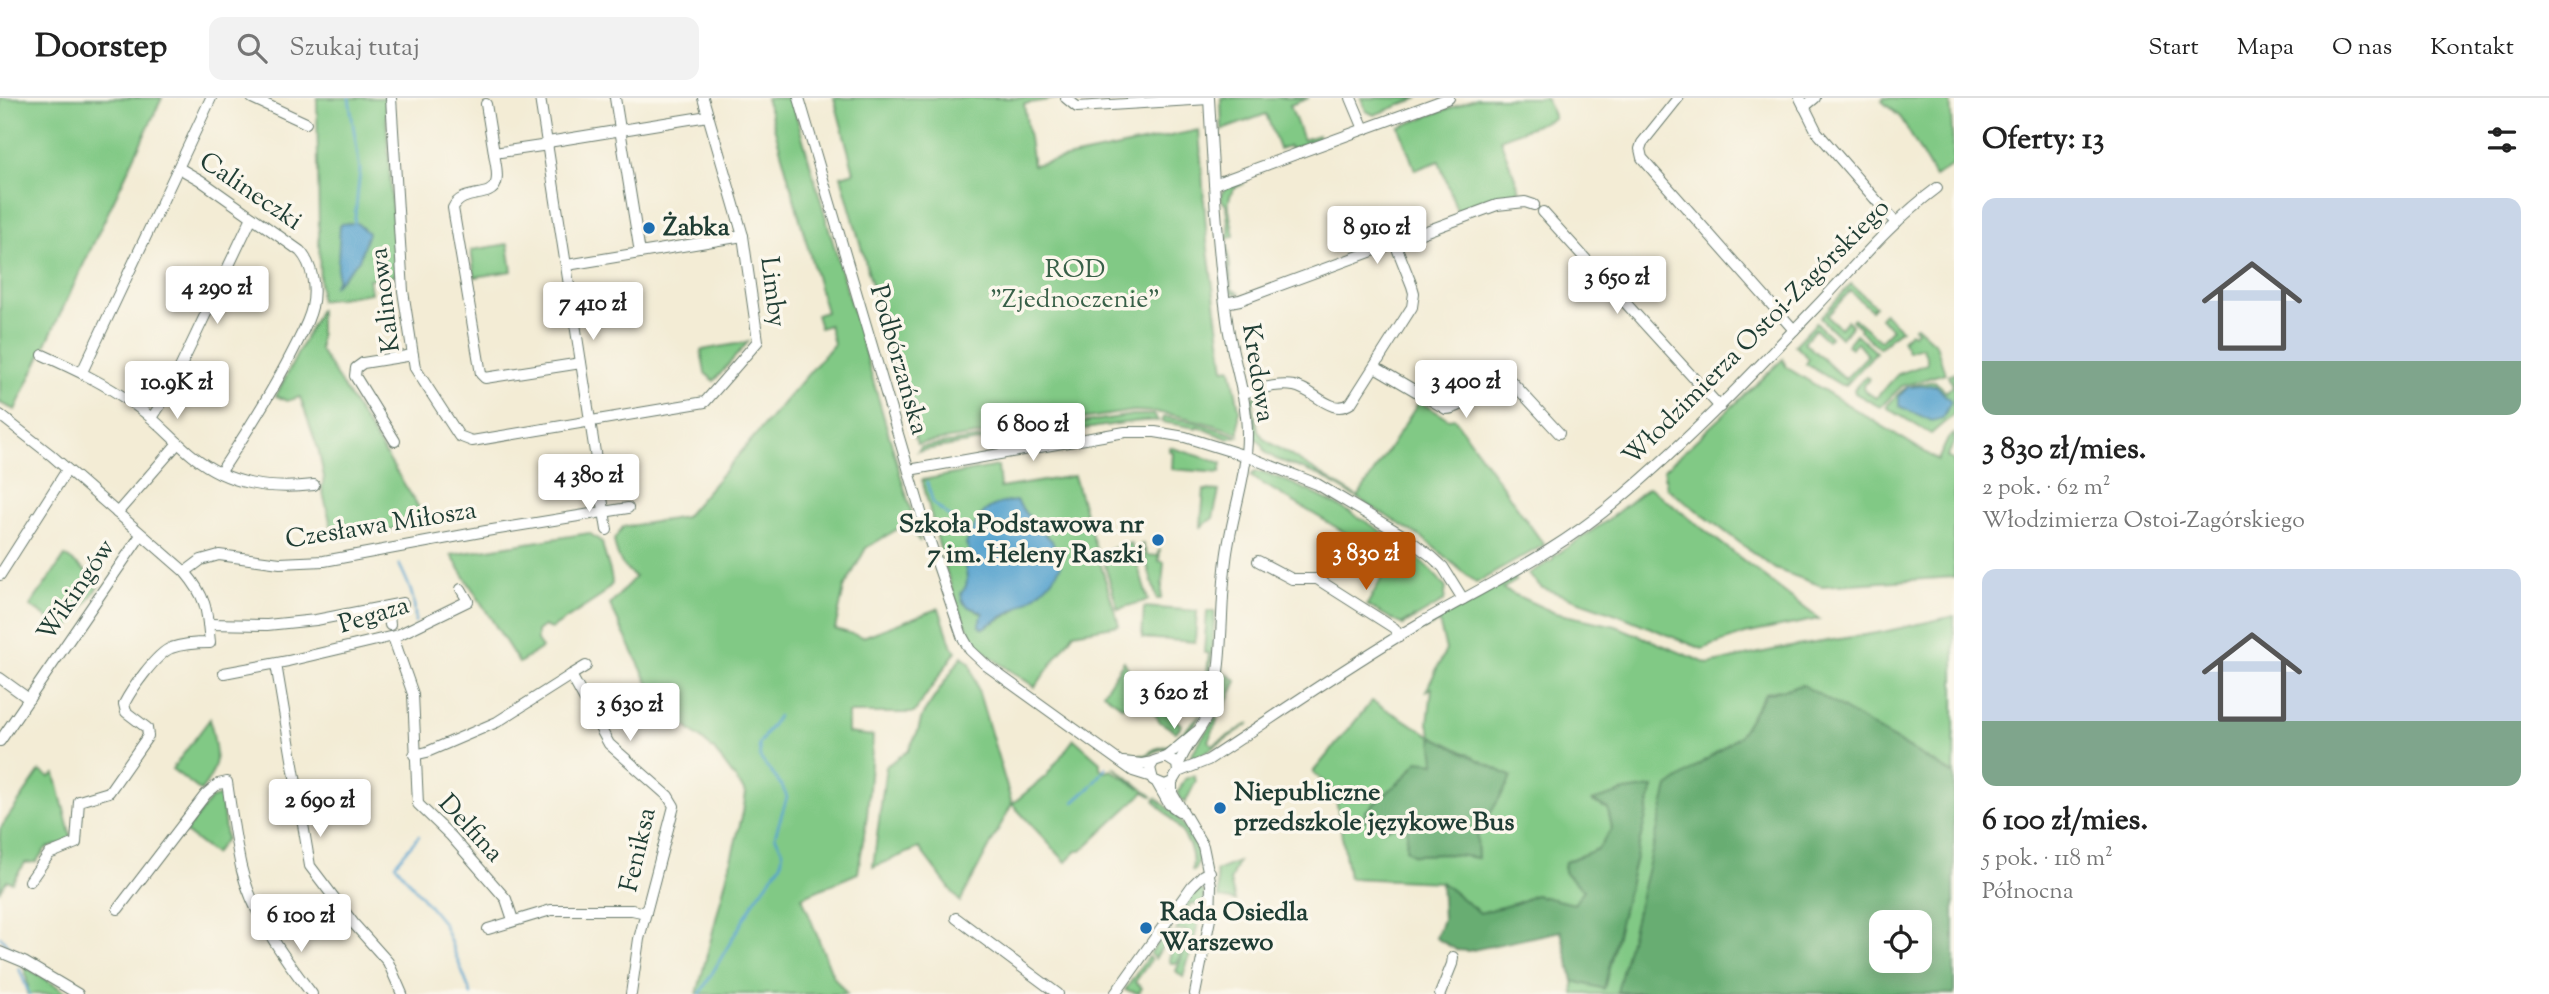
<!DOCTYPE html>
<html lang="pl">
<meta charset="utf-8">
<style>
:root{--surface:#fff;--page:#f2f2f2;--text:#222;--muted:#767676;--line:#e0e0e0;--accent:#b45309}
body{margin:0;font-family:"Sorts Mill Goudy",serif;background:var(--page);color:var(--text);height:100vh;display:flex;flex-direction:column;font-size:26px;white-space:nowrap}
*{box-sizing:border-box;margin:0}
p{font-size:23px;color:var(--muted)}
.icon{flex:none;width:38px;height:38px;fill:none;stroke:currentColor;stroke-width:2;stroke-linecap:round;stroke-linejoin:round}
.map{position:relative;flex:1;overflow:hidden}
.details{display:flex;flex-direction:column;background:var(--surface);width:595px}
.details>*{flex:none}
.buttons{position:absolute;left:1869px;top:812px;display:grid;gap:14px}
.buttons a{display:grid;place-items:center;width:63px;height:63px;border-radius:14px;background:var(--surface);box-shadow:0 4px 18px #0003;font-size:35px}
.price{position:absolute;translate:-50% -60px;padding:0 16px;border-radius:7px;background:#fff;color:#222;font-size:23px;line-height:46px;filter:drop-shadow(0 2px 4px #0008)}
.price::after{content:'';position:absolute;left:50%;top:42px;width:21px;height:16px;margin-left:-10px;background:inherit;clip-path:polygon(0 0,100% 0,50% 100%)}
.price.on{background:var(--accent);color:#fff}
ul{padding:0;list-style:none}
li{display:grid;align-content:center;gap:14px;height:371px;padding:0 28px}
li span{display:grid;place-items:center;height:217px;border-radius:14px;color:#555}
li>.icon{margin-inline-start:auto}
span .icon{width:126px;height:126px;fill:#fffc;stroke-width:1}
li b{font-size:30px}
h2{display:flex;justify-content:space-between;align-items:center;height:84px;padding:0 28px;font-size:30px}
header{display:flex;align-items:center;gap:42px;box-sizing:border-box;height:98px;padding:0 35px;background:var(--surface);border-bottom:2px solid var(--line)}
header strong{font-size:33px}
nav{display:flex;gap:38px;margin-inline-start:auto;font-size:24px}
.search{width:490px;height:63px;background:var(--page);display:flex;align-items:center;gap:18px;box-sizing:border-box;padding:0 24px;border-radius:14px;color:var(--muted);font-size:26px}
main{display:flex;flex:1;min-height:0}
.map>svg:first-child{display:block}
.green{fill:#81c985;stroke:#50835c;stroke-width:2;fill-rule:evenodd}
.forest{fill:#68ad72;stroke:#447553;stroke-width:2;fill-rule:evenodd}
.water{fill:#55a2ce;stroke:#3a7081;stroke-width:2}
.lines{fill:none;stroke-linecap:round;stroke-linejoin:round}
.stream{stroke:#55a2ce;stroke-width:2.5}
.street-casing{stroke:#697a6c;stroke-width:12}
.street{stroke:#fff;stroke-width:10}
.poi-dot{fill:#1f6fb2;stroke:#fbf7ec;stroke-width:2.5}
.labels{text-anchor:middle;dominant-baseline:central;stroke-width:7;stroke-linejoin:round;paint-order:stroke}
.street-label{font-size:26px;fill:#1f3d34;stroke:#fbf7ec}
.poi-label{font-size:26px;font-weight:bold;fill:#1f3d34;stroke:#fbf7ec;text-anchor:start}
.park-label{font-size:26px;fill:#386048;stroke:#fbf7ec}
</style>
<header>
<strong>Doorstep</strong>
<div class="search"><svg class="icon" aria-label="search" viewBox="0 0 24 24"><circle cx="10" cy="10" r="6"/><path d="M15 15l6 6"/></svg>Szukaj tutaj</div>
<nav><a>Start</a><a>Mapa</a><a>O nas</a><a>Kontakt</a></nav>
</header>
<main>
<div class="map">
<svg width="1954" height="896" viewBox="0 0 1954 896">
<rect width="100%" height="100%" fill="#fbf7ec"/>
<filter id="ink" filterUnits="userSpaceOnUse"><feTurbulence type="fractalNoise" baseFrequency=".0143" numOctaves="2"/><feDisplacementMap in="SourceGraphic" scale="14" xChannelSelector="R" yChannelSelector="G"/><feConvolveMatrix kernelMatrix="1 2 1 2 8 2 1 2 1" color-interpolation-filters="sRGB"/></filter>
<filter id="wash" filterUnits="userSpaceOnUse"><feTurbulence type="fractalNoise" baseFrequency=".00686" numOctaves="4" result="noise"/><feDisplacementMap in="SourceGraphic" scale="28" xChannelSelector="R" yChannelSelector="G"/><feGaussianBlur stdDeviation="1.57" result="paint"/><feColorMatrix in="noise" values="0 0 0 0 0 0 0 0 0 0 0 0 0 0 0 0 0 1.4 0 .05"/><feComposite in="paint" operator="in"/></filter>
<g filter="url(#wash)">
<rect width="100%" height="100%" fill="#f3ecd5"/>
<g class="green">
<path d="M0,0h162l-147,312 -15,-7z"/>
<path d="M317,0h68l11,177 -27,4 2,14 -51,8z"/>
<path d="M766,0h25l129,444 -14,-18 -40,24 -22,40 -9,41 28,8 76,-29 13,39 4,4 -42,62h-66v20l25,3 -6,80 -9,57 -56,24 31,79 14,18h-150l46,-182 3,-19 -32,-43 -49,-41 -14,-20 -41,-84 25,-28c-14,-11 -18,-19 -21,-37l9,-13 62,-10 149,-173 -5,-19 -9,3 -4,-13 10,-3z"/>
<path d="M834,0h226l-36,6 9,61 166,-35 8,112 17,127 7,-1 8,40v25c-35,-12 -68,-21 -105,-22l-217,33 -76,-268 13,-4z"/>
<path d="M1221,0h88l-19,7 13,35 15,-5 1,4 -29,10 -1,-3 -10,3 -13,-35 -44,16z"/>
<path d="M1361,0h58l-45,17 -8,-4z"/>
<path d="M1477,0h69l8,20 -54,21 20,52 -62,22 -19,-52 -24,9 -16,-43z"/>
<path d="M1884,0h66l4,66 -19,13 -34,-59 -19,-17z"/>
<path d="M1242,83l1,3c-23,8 -12,32 -9,52l-7,3 5,50 7,4 -3,1 -5,-2 -6,-53 4,-7 -3,-27 -4,-4 -1,-7 5,-7z"/>
<path d="M508,146l4,27 -37,6 -4,-27z"/>
<path d="M1851,186l24,22 -4,4 -21,-19 -23,25 13,12 7,-8 5,5 -11,13 -21,-20z"/>
<path d="M320,211v41l108,172 -84,17 -10,-2 -12,-48 2,-12 -5,-25 -19,-55 -13,4 -11,-5z"/>
<path d="M1884,215l17,16 -22,19 -20,-18 1,-2 -8,-8 2,-2 26,23 12,-12 -12,-11z"/>
<path d="M1816,225l15,14 -4,3 -12,-11 -11,13 41,37 23,-24 -11,-13 -6,6 -4,-3 9,-11 20,18 -30,33h-5l-35,-21 3,-5 -14,-14z"/>
<path d="M1916,228l20,18 9,29 -43,13 -22,21 -25,-14 -1,-4 12,-13 3,3 -6,8 2,4 11,7 22,-24 29,-10v-6l-5,-11 -14,4 -6,-11 8,-8 3,2 4,-3 -3,-3z"/>
<path d="M748,244l-34,39 -9,-8 -4,-23z"/>
<path d="M1783,261l3,8 152,93 10,-21 6,-5v8l-7,15 7,4v116l-132,9 -47,-17 -108,-81 -3,-18z"/>
<path d="M1954,275v41l-23,20 -45,-27c20,-23 20,-21 49,-26l11,11 7,-7 -5,-9z"/>
<path d="M1258,298l-5,8 5,26 6,9 94,58 61,-95 30,17 5,-1 90,127 -68,38 -52,-44 -103,-63 -45,-17 -11,-7 -2,-7 -9,-8 -3,-36 2,-4z"/>
<path d="M1133,317h21l4,6c-35,-2 -69,12 -104,8l-136,22 3,-4z"/>
<path d="M1164,319l32,5 42,14 -10,3 -31,-13 -1,2 -34,-6z"/>
<path d="M1169,349l53,16 -2,10 -48,-4 1,-17 -4,-1z"/>
<path d="M998,368l2,22 74,-12 45,149 -45,8 -39,54c-17,-12 -38,-23 -53,-38 -27,-26 -49,-129 -60,-169zM1017,403l9,13 26,27 -23,58 -17,14 -29,15v-14l-16,-8 -4,-4c1,-7 3,-11 5,-17 2,-7 -4,-11 0,-24l9,2 2,-2z"/>
<path d="M1255,374h8c56,20 148,68 183,116l-2,13 -42,25 13,-9 -14,7 -34,-19 24,-45 -141,-84z"/>
<path d="M1649,389l170,132 -74,15 -43,15 -83,-34 -77,-27 -14,-14 25,-14v-3l52,-35z"/>
<path d="M1204,392l15,1 -6,27 -12,9z"/>
<path d="M589,435l13,9c2,15 10,28 10,42l-12,13 -49,32 -7,-3 -7,5v10l5,7 -23,15 -68,-108z"/>
<path d="M1131,445l17,57 -30,9 -17,-57z"/>
<path d="M1141,446h2l4,11 11,1 2,-7 -1,12 5,1 -3,37h-4z"/>
<path d="M65,458l36,26 -34,49 -37,-25z"/>
<path d="M1513,478l3,5 -14,8 53,24 61,13 92,38 70,-15 105,-17 71,-16v158l-152,-89 -37,8 -26,45 -43,256h-122l-1,-13 31,7 49,-201 -60,14 15,8 4,19 -14,21 -33,13 -1,10 20,18 -10,14 -39,-9 -18,8 -37,10 -39,-31 -92,-4 -14,-85 -22,-21 59,-71 60,35 -4,-12 4,-36 -6,3 20,-41 -7,-28 -30,15v-3zM1418,664l94,15 -36,59 2,22 -29,-4 -35,1 -8,-7 2,-25 -25,6 -19,-10 2,-8 38,-33z"/>
<path d="M1144,509l53,4 -2,31 -53,-4z"/>
<path d="M1207,513l8,1 -5,62h-3l2,-21h-5z"/>
<path d="M962,558l8,7 42,141 -52,98 -41,-54 -46,19 13,-101 22,-15 10,-20 4,-15z"/>
<path d="M1124,563l14,25 -15,21 -20,-14z"/>
<path d="M1223,573l14,10 -17,35 -3,-2z"/>
<path d="M1149,605l30,7 -5,9 8,6 -6,7 -17,-11z"/>
<path d="M1200,617l-5,9 -24,23 -13,3 -14,8 -16,-3 2,-3 5,3h10l10,-6 15,-4z"/>
<path d="M1215,620l3,1 -10,22 5,4 37,-22 -55,36 -4,-4z"/>
<path d="M210,621c6,33 13,43 -9,72l-29,-22z"/>
<path d="M1074,641l26,23v6l6,4 6,-2 28,19 -27,-23 40,31 -9,-5 -63,59h-4l-11,11 -54,-58 34,-28z"/>
<path d="M40,673l9,6 6,-3 17,67 -26,7 -10,14 -11,1 -13,19 -5,-2 -7,10v-61z"/>
<path d="M1194,677l2,6 -11,22 -6,-5 -1,-6 7,-13z"/>
<path d="M221,698l5,43 -12,15 -29,-22 26,-33z"/>
<path d="M1156,700c18,13 41,39 43,63l-5,10 -2,-1c6,-28 -21,-51 -38,-70z"/>
<path d="M1238,764l-8,19 5,20 -16,-3 -3,-27z"/>
<path d="M1201,792l3,2 -2,31 -2,-18 -9,-1 -7,8 -3,-1 14,-20z"/>
<path d="M1184,818l14,8 -4,16 -4,-1v-4l-5,-5 -9,1z"/>
<path d="M1167,833l4,1 -16,27 -5,-5z"/>
<path d="M1179,842l5,2v4l-7,17h-6l-2,-4 6,-17z"/>
<path d="M1188,844l5,3 -10,32 -7,-6z"/>
<path d="M1148,859l3,3 -16,22 7,6 -3,5 -14,-3z"/>
<path d="M24,868l45,28h-42l1,-9z"/>
</g>
<g class="forest">
<path d="M1803,587l151,90v219l-337,-2 51,-205 71,-51 26,-42zM1881,824h39v39h-39z"/>
<path d="M1432,638l80,41 -35,59 1,22 -29,-4 -35,1 -8,-6 2,-26 -25,6 -20,-10 3,-8 38,-33 14,-17 17,2z"/>
<path d="M1653,689l-49,202 -31,-8 -12,-50 -93,20 -11,-1 -21,-12 7,-19 -2,-37 39,31 37,-10 18,-8 39,9 10,-14 -20,-18 1,-10 33,-13 14,-21 -4,-19 -16,-8 33,-10z"/>
</g>
<g class="water">
<path d="M357,125l11,10 -9,27 -26,27 4,-7 3,-56z"/>
<path d="M1935,287l16,16 -8,17 -11,3 -33,-15v-10l9,-9z"/>
<path d="M1017,403l9,13 26,27 9,25c-17,30 -48,45 -78,62l-4,-2 4,-13c-10,-6 -21,-4 -22,-20 10,-10 5,-18 3,-31l4,-1 9,2 2,-2 -9,-8 -4,-9c13,-28 17,-41 51,-43z"/>
</g>
<g class="lines">
<g class="stream">
<path d="M349,0l11,72 -6,56"/>
<path d="M927,384l6,21 23,19"/>
<path d="M399,466c10,20 17,35 16,58"/>
<path d="M1074,704l20,-18 12,-17"/>
<path d="M419,738l-24,28 48,59 28,71"/>
<path d="M0,838l13,16"/>
<path d="M19,870l10,26"/>
<path d="M700,896l55,-94 26,-36 2,-13 -8,-15 12,-39 -5,-11 -22,-28 -1,-14 19,-28"/>
</g>
</g>
</g>
<g filter="url(#ink)">
<g class="lines">
<defs>
<g id="street">
<path d="M252,0l54,25"/>
<path d="M391,0l12,193 12,77 44,68 13,5 233,-39 53,-61 -15,-105 -40,-138"/>
<path d="M540,0l67,432"/>
<path d="M615,0l25,155"/>
<path d="M799,0l129,438 34,100 8,14 17,16 146,105 19,6"/>
<path d="M1066,0l11,9 132,-8"/>
<path d="M1351,0l13,31"/>
<path d="M1678,0l-36,45 -2,6 2,9 152,172"/>
<path d="M1800,0l17,34 79,91"/>
<path d="M486,6l8,49 54,-8"/>
<path d="M1804,9l11,-9"/>
<path d="M548,44l160,-26"/>
<path d="M494,55c1,9 5,21 2,30 -5,17 -34,5 -43,25l28,166 4,4 96,-15"/>
<path d="M179,70l21,12 100,71c13,14 16,38 12,56 -3,14 -11,28 -17,40 -22,44 -48,85 -75,126"/>
<path d="M1214,86l235,-86"/>
<path d="M1543,114l177,195"/>
<path d="M567,167l176,-29"/>
<path d="M1225,205l15,-3 257,-95 28,-3 9,3"/>
<path d="M43,257c31,14 61,28 89,48 23,15 40,36 61,53 36,29 76,34 121,29"/>
<path d="M1375,269l71,42c24,0 41,-38 65,-28l48,52"/>
<path d="M82,274l129,-274"/>
<path d="M1243,295c17,-4 35,-10 51,-7 20,3 37,31 57,17l61,-96 2,-14 -2,-7 -17,-43"/>
<path d="M0,317l51,40 134,117c22,26 22,38 25,71 -12,0 -28,1 -39,5 -15,6 -40,42 -47,56l2,8 21,16 1,8 -39,56 -30,9 -3,42 -27,11 -19,27"/>
<path d="M152,320l16,-25 84,-176"/>
<path d="M395,343l-40,-65 1,-8 7,-5 50,-8"/>
<path d="M909,372l216,-38h30l30,5 61,19 71,28 87,52 27,20 12,11 20,32"/>
<path d="M117,415l61,-70"/>
<path d="M1258,463l34,18h25l77,49 5,8"/>
<path d="M185,474l16,-12 18,-5 61,8 44,-2 162,-30 142,-23"/>
<path d="M0,477l67,-105"/>
<path d="M388,508l2,19"/>
<path d="M208,526l59,1 49,-5 87,-17"/>
<path d="M393,539l20,57 5,110 33,32 55,63 7,21"/>
<path d="M276,566l34,202 44,58 34,38 14,32"/>
<path d="M224,575l64,-12 110,-26 70,-34 -7,-12"/>
<path d="M571,577l15,-9"/>
<path d="M0,580l29,21"/>
<path d="M0,643l141,-206"/>
<path d="M414,657l13,-3 70,-30 74,-47 38,69 59,52 6,10 -35,133 -8,55"/>
<path d="M1166,659l30,-25"/>
<path d="M1123,664l19,2 11,-2"/>
<path d="M1178,669c6,-22 26,-38 33,-60 13,-43 9,-101 15,-147 5,-43 21,-82 21,-125 0,-40 -15,-76 -20,-115 -10,-74 -14,-148 -18,-222"/>
<path d="M1178,674l30,-12c69,-45 137,-93 209,-135 69,-40 141,-73 202,-126 70,-59 134,-126 197,-192 39,-41 76,-86 121,-119"/>
<path d="M1172,684l-7,3 -12,-5 -3,-12 4,-7 12,-4 11,7 1,8 -6,10v11l31,53 8,39 -1,34 -15,75"/>
<path d="M1157,685l12,21 10,7"/>
<path d="M118,811l88,-115 12,-10 9,-2c4,28 8,57 14,85 11,46 42,90 71,127"/>
<path d="M956,820l102,76"/>
<path d="M488,831l63,-19h81l14,3"/>
<path d="M0,854l24,10 54,32"/>
<path d="M1115,896l77,-108 11,-11 7,-3"/>
<path d="M1440,896l12,-30 1,-7"/>
</g>
</defs>
<use href="#street" class="street-casing"/>
<use href="#street" class="street"/>
</g>
</g>
<g class="poi-dot">
<circle cx="649" cy="130" r="7"/>
<circle cx="1158" cy="442" r="7"/>
<circle cx="1220" cy="710" r="7"/>
<circle cx="1146" cy="830" r="7"/>
</g>
<g class="labels">
<g class="street-label">
<text transform="translate(250 94) rotate(34)">Calineczki</text>
<text transform="translate(772 194) rotate(83)">Limby</text>
<text transform="translate(386 202) rotate(-97)">Kalinowa</text>
<text transform="translate(1757 235) rotate(-45)">Włodzimierza Ostoi-Zagórskiego</text>
<text transform="translate(898 262) rotate(74)">Podbórzańska</text>
<text transform="translate(1257 275) rotate(81)">Kredowa</text>
<text transform="translate(381 428) rotate(-9)">Czesława Miłosza</text>
<text transform="translate(77 493) rotate(-56)">Wikingów</text>
<text transform="translate(374 518) rotate(-17)">Pegaza</text>
<text transform="translate(470 731) rotate(47)">Delfina</text>
<text transform="translate(639 752) rotate(-77)">Feniksa</text>
</g>
<g class="poi-label">
<text x="663" y="130">Żabka</text>
<text x="1144" y="427" text-anchor="end">Szkoła Podstawowa nr<tspan x="1144" dy="30">7 im. Heleny Raszki</tspan></text>
<text x="1234" y="695">Niepubliczne<tspan x="1234" dy="30">przedszkole językowe Bus</tspan></text>
<text x="1160" y="815">Rada Osiedla<tspan x="1160" dy="30">Warszewo</tspan></text>
</g>
<g class="park-label">
<text x="1075" y="172">ROD<tspan x="1075" dy="30">"Zjednoczenie"</tspan></text>
</g>
</g>
</svg>
<div class="buttons">
<a><svg class="icon" aria-label="locate" viewBox="0 0 24 24"><circle cx="12" cy="12" r="6"/><path d="M12 2v4M12 18v4M2 12h4M18 12h4"/></svg></a>
</div>
<b class="price" style="left:1377px;top:168px">8 910 zł</b>
<b class="price" style="left:1617px;top:218px">3 650 zł</b>
<b class="price" style="left:217px;top:228px">4 290 zł</b>
<b class="price" style="left:593px;top:244px">7 410 zł</b>
<b class="price" style="left:1466px;top:322px">3 400 zł</b>
<b class="price" style="left:177px;top:323px">10.9K zł</b>
<b class="price" style="left:1033px;top:365px">6 800 zł</b>
<b class="price" style="left:589px;top:416px">4 380 zł</b>
<b class="price on" style="left:1366px;top:494px">3 830 zł</b>
<b class="price" style="left:1174px;top:633px">3 620 zł</b>
<b class="price" style="left:630px;top:645px">3 630 zł</b>
<b class="price" style="left:320px;top:741px">2 690 zł</b>
<b class="price" style="left:301px;top:856px">6 100 zł</b>
</div>
<section class="details">
<h2>Oferty: 13<svg class="icon" aria-label="filters" viewBox="0 0 24 24"><path d="M4 7h16M4 17h16"/><circle cx="9" cy="7" r="2"/><circle cx="15" cy="17" r="2"/></svg></h2>
<ul>
<li><span style="background:linear-gradient(#c9d6e8 75%,#7fa58c 0)"><svg class="icon" aria-label="home" viewBox="0 0 24 24"><path d="M3 11l9-7 9 7M6 9v11h12V9"/></svg></span><div><b>3 830 zł/mies.</b><p>2 pok. · 62 m²</p><p>Włodzimierza Ostoi-Zagórskiego</p></div></li>
<li><span style="background:linear-gradient(#c9d6e8 70%,#7fa58c 0)"><svg class="icon" aria-label="home" viewBox="0 0 24 24"><path d="M3 11l9-7 9 7M6 9v11h12V9"/></svg></span><div><b>6 100 zł/mies.</b><p>5 pok. · 118 m²</p><p>Północna</p></div></li>
</ul>
</section>
</main>
